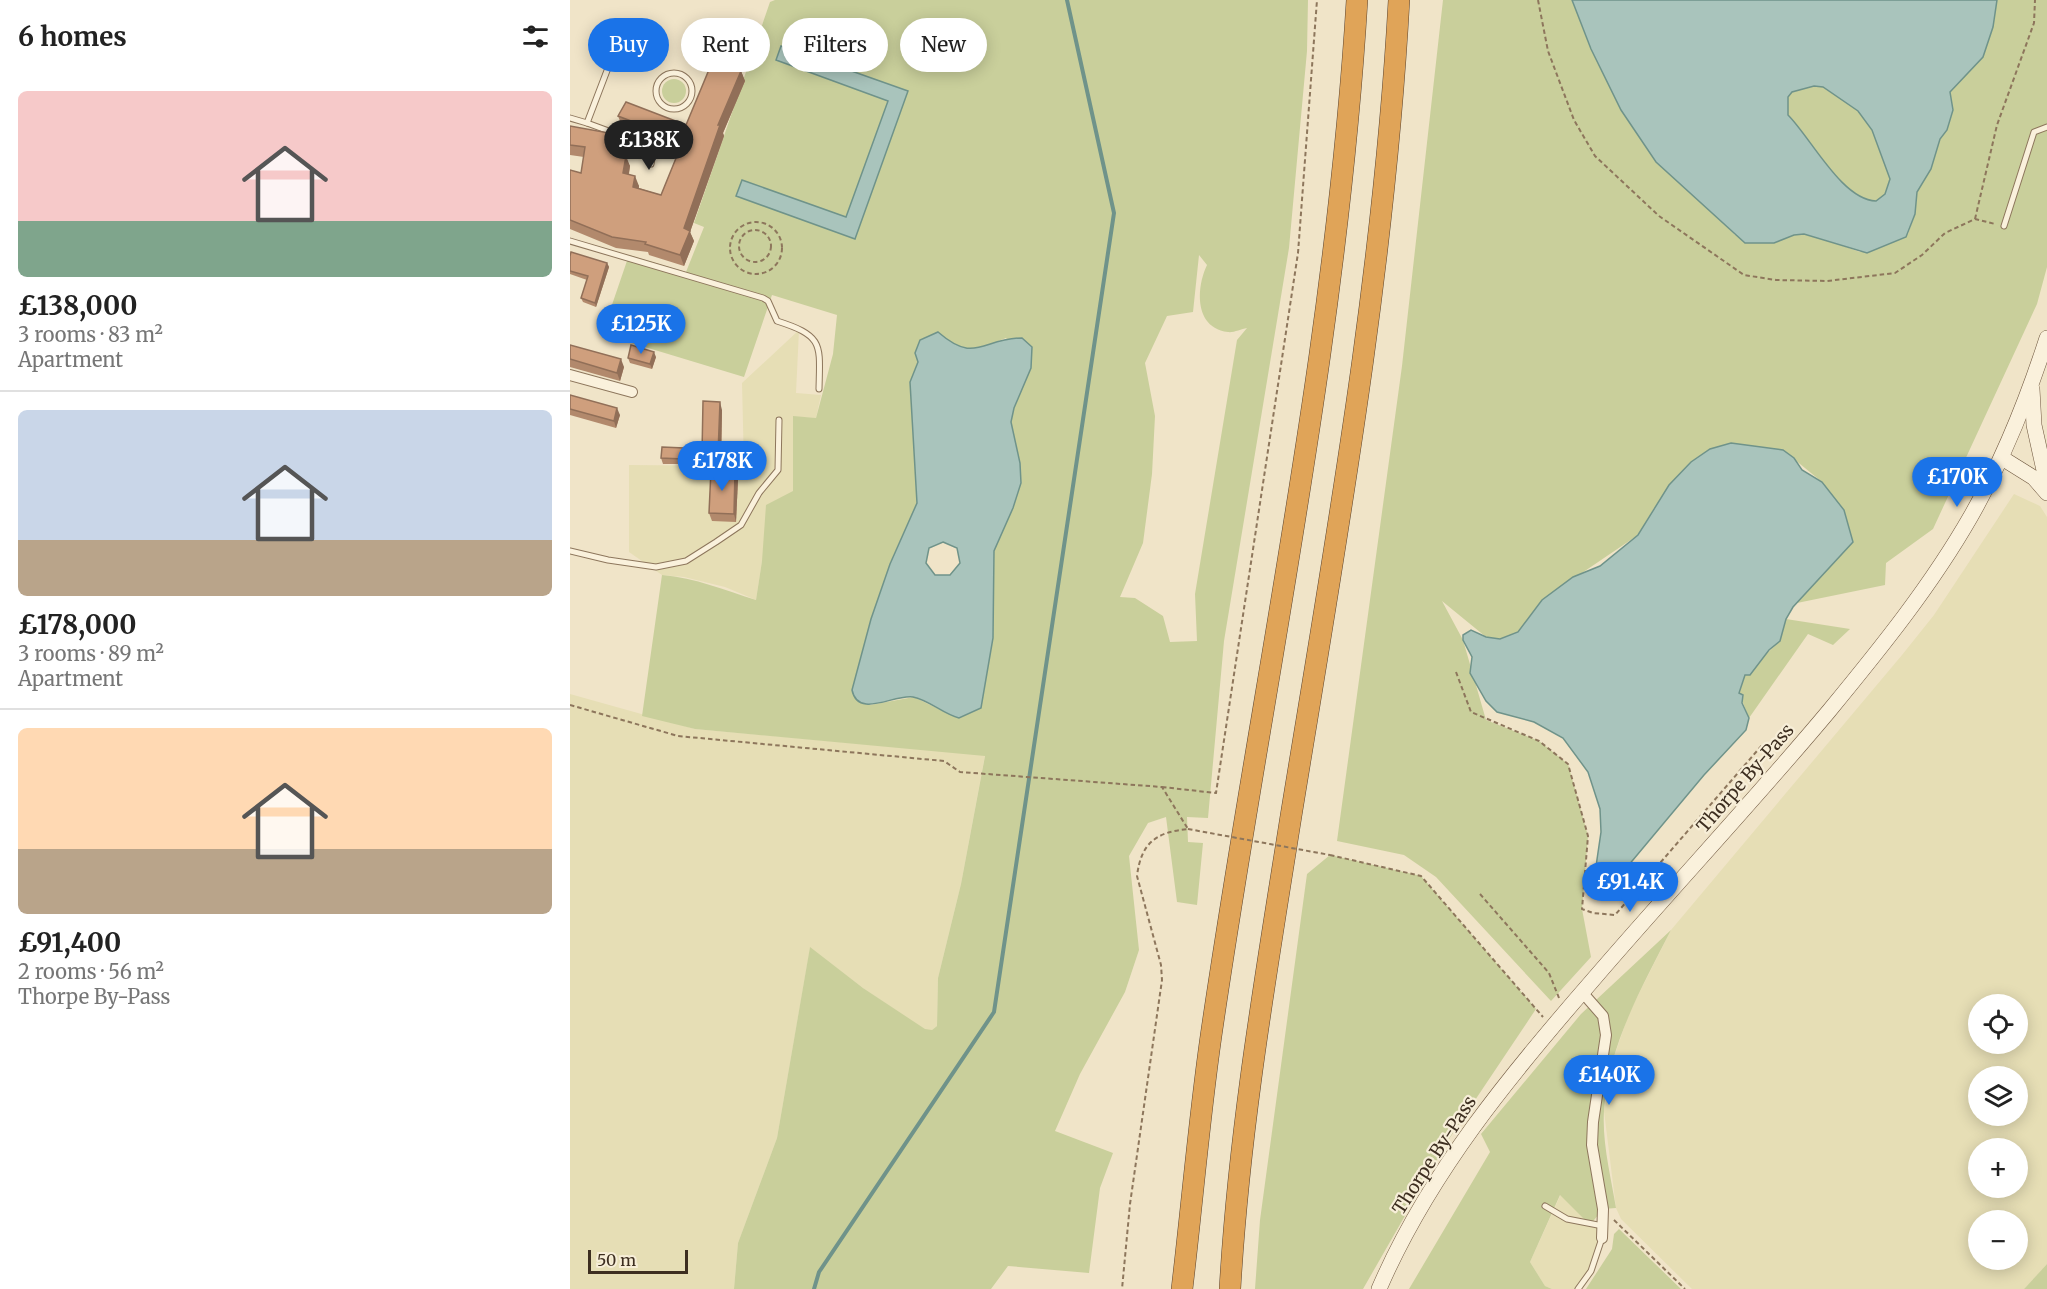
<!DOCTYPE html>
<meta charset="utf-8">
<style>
:root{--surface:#fff;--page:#f6f6f6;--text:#222;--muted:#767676;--line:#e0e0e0;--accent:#1a73e8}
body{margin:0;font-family:Merriweather,serif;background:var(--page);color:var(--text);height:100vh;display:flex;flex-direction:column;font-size:22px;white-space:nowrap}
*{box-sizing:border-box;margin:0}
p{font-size:20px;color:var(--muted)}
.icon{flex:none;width:33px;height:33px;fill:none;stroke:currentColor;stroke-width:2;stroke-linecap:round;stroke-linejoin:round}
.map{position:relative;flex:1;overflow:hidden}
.sheet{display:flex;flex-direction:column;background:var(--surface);width:570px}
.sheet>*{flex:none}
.top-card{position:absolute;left:18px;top:18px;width:570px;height:54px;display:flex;gap:12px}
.buttons{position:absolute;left:1398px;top:994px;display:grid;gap:12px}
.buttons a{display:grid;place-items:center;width:60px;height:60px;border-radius:50%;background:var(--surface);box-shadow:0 3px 15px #0003;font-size:30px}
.scale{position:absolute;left:18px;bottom:15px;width:100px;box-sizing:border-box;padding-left:6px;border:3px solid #3d2e20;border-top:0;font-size:16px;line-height:21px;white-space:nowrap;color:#3d2e20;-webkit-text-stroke:4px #f7eed8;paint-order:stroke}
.price{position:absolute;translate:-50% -51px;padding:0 14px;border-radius:21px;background:var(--accent);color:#fff;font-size:20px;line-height:39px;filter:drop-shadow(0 2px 3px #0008)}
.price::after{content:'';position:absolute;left:50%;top:36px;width:18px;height:14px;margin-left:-9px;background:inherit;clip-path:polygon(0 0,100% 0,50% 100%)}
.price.active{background:#222;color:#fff}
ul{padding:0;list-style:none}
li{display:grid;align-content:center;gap:12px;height:318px;padding:0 18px}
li+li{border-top:2px solid var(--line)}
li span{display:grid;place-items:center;height:186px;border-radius:9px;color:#555}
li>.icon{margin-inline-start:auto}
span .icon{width:108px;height:108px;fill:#fffc;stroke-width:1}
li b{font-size:26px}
h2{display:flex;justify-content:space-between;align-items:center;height:72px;padding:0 18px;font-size:26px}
.chip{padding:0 21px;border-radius:27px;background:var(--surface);box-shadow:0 3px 15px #0003;font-size:21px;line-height:54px}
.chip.active{background:var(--accent);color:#fff}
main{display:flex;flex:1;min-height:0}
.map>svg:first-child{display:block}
.farmland{fill:#e6deb5;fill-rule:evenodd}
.green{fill:#c9cf9b;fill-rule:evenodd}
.water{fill:#a9c4bc;stroke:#6f938a;stroke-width:1.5;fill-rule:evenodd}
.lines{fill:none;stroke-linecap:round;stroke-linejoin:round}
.stream{stroke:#6f938a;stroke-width:4}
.lane-casing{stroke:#8d765c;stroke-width:7}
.street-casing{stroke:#8d765c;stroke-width:12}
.secondary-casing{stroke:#6f573f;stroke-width:16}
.highway-casing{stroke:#5b4430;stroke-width:22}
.path{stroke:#8d765c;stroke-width:2;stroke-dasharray:4.5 3;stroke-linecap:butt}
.lane{stroke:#faf1dc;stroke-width:5}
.street{stroke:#faf1dc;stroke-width:10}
.secondary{stroke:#faf1dc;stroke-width:15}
.highway{stroke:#e0a458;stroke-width:21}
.path-bridge{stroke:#8d765c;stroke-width:2;stroke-dasharray:4.5 3;stroke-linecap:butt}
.wall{fill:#b2896c}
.shaded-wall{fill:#916f58}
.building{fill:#cf9f7d;stroke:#916f58;stroke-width:1.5}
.labels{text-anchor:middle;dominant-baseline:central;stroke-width:4.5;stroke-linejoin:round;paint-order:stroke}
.street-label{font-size:18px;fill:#3d2e20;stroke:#f7eed8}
</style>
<main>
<section class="sheet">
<h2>6 homes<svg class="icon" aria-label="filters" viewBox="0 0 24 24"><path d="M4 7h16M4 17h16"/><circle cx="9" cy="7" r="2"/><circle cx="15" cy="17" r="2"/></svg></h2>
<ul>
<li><span style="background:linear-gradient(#f6c9c9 70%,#7fa58c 0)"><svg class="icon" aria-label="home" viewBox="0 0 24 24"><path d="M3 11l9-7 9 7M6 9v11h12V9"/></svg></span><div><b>£138,000</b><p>3 rooms · 83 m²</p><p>Apartment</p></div></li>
<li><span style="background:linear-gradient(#c9d6e8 70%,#b9a48a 0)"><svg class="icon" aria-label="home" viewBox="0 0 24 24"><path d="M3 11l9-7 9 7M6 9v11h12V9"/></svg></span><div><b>£178,000</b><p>3 rooms · 89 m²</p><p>Apartment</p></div></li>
<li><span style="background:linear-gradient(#ffd9b3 65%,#b9a48a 0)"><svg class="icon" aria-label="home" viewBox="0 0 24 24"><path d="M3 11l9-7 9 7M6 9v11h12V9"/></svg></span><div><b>£91,400</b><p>2 rooms · 56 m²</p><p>Thorpe By-Pass</p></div></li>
</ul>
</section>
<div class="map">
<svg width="1477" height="1289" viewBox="0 0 1477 1289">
<rect width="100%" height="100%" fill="#f0e4c8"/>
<g class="farmland">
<path d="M229,330l-3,63 25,2 -5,23 -23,-1v74l-31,70 -6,39 -31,-13 -41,-10 -22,-2 -33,-23v-87l115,1 -2,-83z"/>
<path d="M1444,494l26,12 7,11v747l-23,25h-332l-71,-70 -5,-11 -12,-97 11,-57 14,-41 42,-83 231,-275 32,-40zM1408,1005h40v39h-40zM1408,1077h40v39h-40zM1408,1149h40v39h-40zM1408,1221h40v39h-40z"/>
<path d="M0,694l125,35 290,26 -24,129 -23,94 -1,48 -5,4h-7l-62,-42 -53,-40 -33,190 -39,105 -4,46h-164z"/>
<path d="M991,1194l29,31 13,1 -12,45 -13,18h-26l-7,-3 -15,-24z"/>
</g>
<g class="green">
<path d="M205,0h533l-1,51 -18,197 -65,393 -16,177 -21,-1 1,25 15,1 -6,62 -20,-3 -11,-85 -18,6 -19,33 10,94 -14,42 -45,82 -25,57 58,22 -13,35 -11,85 -81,-7 -17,23h-257l4,-46 39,-105 33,-191 53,41 62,41 7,1 5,-4 1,-48 23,-94 24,-128 -290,-27 -53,-13 20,-141c34,3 62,15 94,25l6,-39 4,-56 27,-14v-75l23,2 17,-64 4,-39 -65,-20 -28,82 -142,-43 27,-79 57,17 18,-45 -10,-4 76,-221zM629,255l8,10c-11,23 -13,63 21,67 5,1 13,-3 19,-4l-10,12 -42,254 2,47 -27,1 -7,-26 -28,-18 -15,-1 23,-54 9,-69 3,-58 -10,-53 22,-47 26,-4zM436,338l25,30 -17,40 -3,14 9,41 -26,88 -1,87 -12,70 -28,8 -39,-19 -44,8 20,-142 27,-60 -7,-121 8,-21 36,-15 21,4z"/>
<path d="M873,0h129l19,49 30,61 35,52 46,39 33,34 39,8 20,-8h18l48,17 48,-18 7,-20 2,-22 14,-23 9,-30 7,-9 6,-20 -3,-18 33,-35 10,-30 4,-27h50v267l-10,37 -104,225 -47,34 -1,22 -88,18 56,-61 -31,-60 -39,-32 -129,58 -16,27 -96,65 -24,32 -17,7 -15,-2 -44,-36 21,39 23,80 53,21 29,23 20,72 -6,73 9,48 -40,44 -115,-124 -32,-22 -67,-14 65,-475z"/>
<circle cx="104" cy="91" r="12"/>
<path d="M1244,86l9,1 35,24 14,19 18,49 -5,15 -9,7c-34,-2 -65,-63 -88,-86v-18l4,-5z"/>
<path d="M1216,619l64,10 -17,16 -25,-11 -59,84 -10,-25 6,-19 35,-33z"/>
<path d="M760,855l91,21 115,133 -87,130 -86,150h-108l5,-69 47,-346z"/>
<path d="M1101,930c-29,57 -63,116 -67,181 -2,32 7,66 12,97l-13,1 -13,16 -30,-30 -30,67 15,24 7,3h-143l81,-137 -9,-18 100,-120z"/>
<path d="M1049,1229l62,60h-95l26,-40 2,-15z"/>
<path d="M1477,1264v25h-23z"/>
</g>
<g class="water">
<path d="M1002,0h425l-4,27 -10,30 -33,35 3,18 -6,20 -7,9 -9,30 -14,23 -2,22 -9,23 -39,16 -63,-19 -10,1 -20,8h-29l-89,-81 -35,-52 -30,-61zM1244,86l9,1 35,24 14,19 18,49 -5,15 -9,7c-34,-1 -65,-63 -88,-86v-18l4,-5z"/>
<path d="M157,23l24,9 -13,35 -24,-9z"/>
<path d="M211,46l127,45 -53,148 -119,-43 6,-16 104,37 42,-116 -112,-41z"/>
<path d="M368,332c38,33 44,6 84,6l10,9 -1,21 -17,40 -3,14 9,41 1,20 -8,25 -19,43 -1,87 -12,70 -22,10c-16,-4 -30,-18 -46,-21 -19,-3 -55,22 -61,-7l19,-71 19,-55 27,-61 -7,-121 8,-20 -3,-9 5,-13zM373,542l14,6 3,15 -10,12h-15l-9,-12 3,-15z"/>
<path d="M1161,443l52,7 11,8 8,12 20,12 22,28 9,32 -60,65 -7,12 -6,22 -11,9 -19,25h-5l-6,18 4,2 -1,8 7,15 -3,12 -42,45 -97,116 -8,1 -5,-12 7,-48 -1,-23 -12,-37 -25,-34 -29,-16 -37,-10 -11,-11 -16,-28 2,-16 -9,-17v-5l8,-5 15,7 14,2 18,-7 24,-32 31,-23 27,-11 38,-31 31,-50 22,-23 19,-13z"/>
</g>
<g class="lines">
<path class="stream" d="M244,1289l5,-17 175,-260 120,-799 -47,-213"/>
<defs>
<g id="lane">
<path d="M38,68l-21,55 38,14 28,16 -2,11"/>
<circle cx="104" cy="91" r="18"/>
<path d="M0,118l17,5"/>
<path d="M1434,226l30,-94 13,-5"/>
<path d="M0,241l193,57 5,3 9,20c47,15 43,23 42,68"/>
<path d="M0,551l38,9 48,7 30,-6 30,-19 25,-17 18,-32 19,-23 1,-50"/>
<path d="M975,1206l22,13 36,7"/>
<path d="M1008,1289l13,-18 11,-33"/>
</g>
<g id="street">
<path d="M0,375l62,17"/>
<path d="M1012,992l21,24 3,19 -13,87 -1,23 11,64 -1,29"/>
</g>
<g id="secondary">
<path d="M1462,389l2,36 13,59"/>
<path d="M1432,458l32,20 13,15"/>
<path d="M809,1289c50,-116 131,-214 213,-308 78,-91 160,-178 237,-270 51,-62 102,-125 142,-195 32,-56 56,-116 76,-178"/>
</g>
<g id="highway">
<path d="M612,1289c10,-84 17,-169 29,-253 50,-345 125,-687 146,-1036"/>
<path d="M660,1289c9,-159 36,-315 61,-473 44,-270 93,-542 108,-816"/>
</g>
</defs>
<use href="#lane" class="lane-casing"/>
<use href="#street" class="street-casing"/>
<use href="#secondary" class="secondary-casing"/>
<use href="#highway" class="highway-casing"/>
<g class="path">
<path d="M968,0l10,51 26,69 21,36 64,60 85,59 32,5 51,1 68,-8 27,-18 23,-22 30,-14 20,5"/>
<path d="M1405,219l22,-94 37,-102 1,-23"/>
<circle cx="186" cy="248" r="26"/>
<circle cx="185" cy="246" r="16"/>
<path d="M886,672l15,40 68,29 29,23 20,72 -6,73 11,4 22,2 148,-171"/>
<path d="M0,705l108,31 266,25 16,11 202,15 26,42c-32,3 -47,14 -51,47l24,89 1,15 -32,224 -8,85"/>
<path d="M592,787l54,6 82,-540 19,-253"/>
<path d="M760,855l91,21 122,141"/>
<path d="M910,894l69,79 10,25"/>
<path d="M1044,1220l71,69"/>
</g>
<use href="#lane" class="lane"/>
<use href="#street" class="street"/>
<use href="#secondary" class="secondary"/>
<use href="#highway" class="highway"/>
<path class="path-bridge" d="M618,829l142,26"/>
</g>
<g class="wall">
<path d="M171,71l4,10 -22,52 1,3 -34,96 4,9 -10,25 -35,-11 -1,-3 -32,-4 -46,-19v-59l11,3 3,-16 -14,-2v-29l54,20 -2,9 8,11 -1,8 10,12v2l22,7 19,-47 -58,-22 -4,-10 68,9z"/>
<path d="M0,256l37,7 2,4 -13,40 -13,-5 -2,-4 6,-18 -17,-6z"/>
<path d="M0,345l54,22 -4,14 -50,-14z"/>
<path d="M86,357l-4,12 -22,-6 -2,-5z"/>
<path d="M0,395l50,20 -4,13 -46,-13z"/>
<path d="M152,410l-1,52 -16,-1 -3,-8z"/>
<path d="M116,453l-1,11h-22l-2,-6z"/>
<path d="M165,471l3,8 -2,43 -24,-1 -3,-8z"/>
</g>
<g class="shaded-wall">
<path d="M171,71l4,10 -22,52 1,3 -34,96 4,9 -10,25 -4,-11 4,-27 34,-103z"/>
<path d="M50,135l4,11 -4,19 -4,-11z"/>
<path d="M56,156l4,10 -3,18 -4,-11z"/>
<path d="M65,176l4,10 -2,11 -4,-10z"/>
<path d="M37,263l2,4 -13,40 -1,-4z"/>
<path d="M84,352l2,5 -4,12 -2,-5z"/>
<path d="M51,359l3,8 -4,14 -3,-8z"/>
<path d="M150,402l2,8 -1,52 -3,-8z"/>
<path d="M47,408l3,7 -4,13 -2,-7z"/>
<path d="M114,448l2,5 -1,11 -2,-5z"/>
<path d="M165,471l3,8 -2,43 -2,-8z"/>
</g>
<g class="building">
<path d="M143,60l28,11 -23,54h2l-36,103 6,3 -10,24 -35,-11 1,-2 -34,-5 -42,-17v-50l11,3 4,-26 -15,-2v-19l50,9 -4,19 10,2 -3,17 12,3 -2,11 28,8 22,-54 -65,-25 8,-14 60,23z"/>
<path d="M1,252l36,11 -12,40 -14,-5 7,-22 -18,-5v-15z"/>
<path d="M0,345l51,14 -4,14 -47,-14z"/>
<path d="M61,345l23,7 -4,12 -22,-6z"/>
<path d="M0,395l47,13 -3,13 -44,-12z"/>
<path d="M133,401l17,1 -2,52 -16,-1z"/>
<path d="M92,447l22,1 -1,11 -22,-1z"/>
<path d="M141,470l24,1 -1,43 -25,-1z"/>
</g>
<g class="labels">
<g class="street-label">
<text transform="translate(1175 778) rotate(-49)">Thorpe By-Pass</text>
<text transform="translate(864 1155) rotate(-57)">Thorpe By-Pass</text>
</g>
</g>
</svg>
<div class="buttons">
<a><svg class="icon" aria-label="locate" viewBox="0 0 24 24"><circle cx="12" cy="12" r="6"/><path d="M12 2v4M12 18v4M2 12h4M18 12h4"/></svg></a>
<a><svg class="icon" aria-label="layers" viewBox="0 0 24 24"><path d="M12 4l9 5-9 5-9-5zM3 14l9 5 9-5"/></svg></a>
<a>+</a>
<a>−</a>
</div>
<div class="scale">50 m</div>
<b class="price active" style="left:79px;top:171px">£138K</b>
<b class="price" style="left:71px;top:355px">£125K</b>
<b class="price" style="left:152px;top:492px">£178K</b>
<b class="price" style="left:1387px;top:508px">£170K</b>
<b class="price" style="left:1060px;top:913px">£91.4K</b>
<b class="price" style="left:1039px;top:1106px">£140K</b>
<div class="top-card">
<a class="chip active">Buy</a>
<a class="chip">Rent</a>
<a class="chip">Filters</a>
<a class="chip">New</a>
</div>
</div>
</main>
